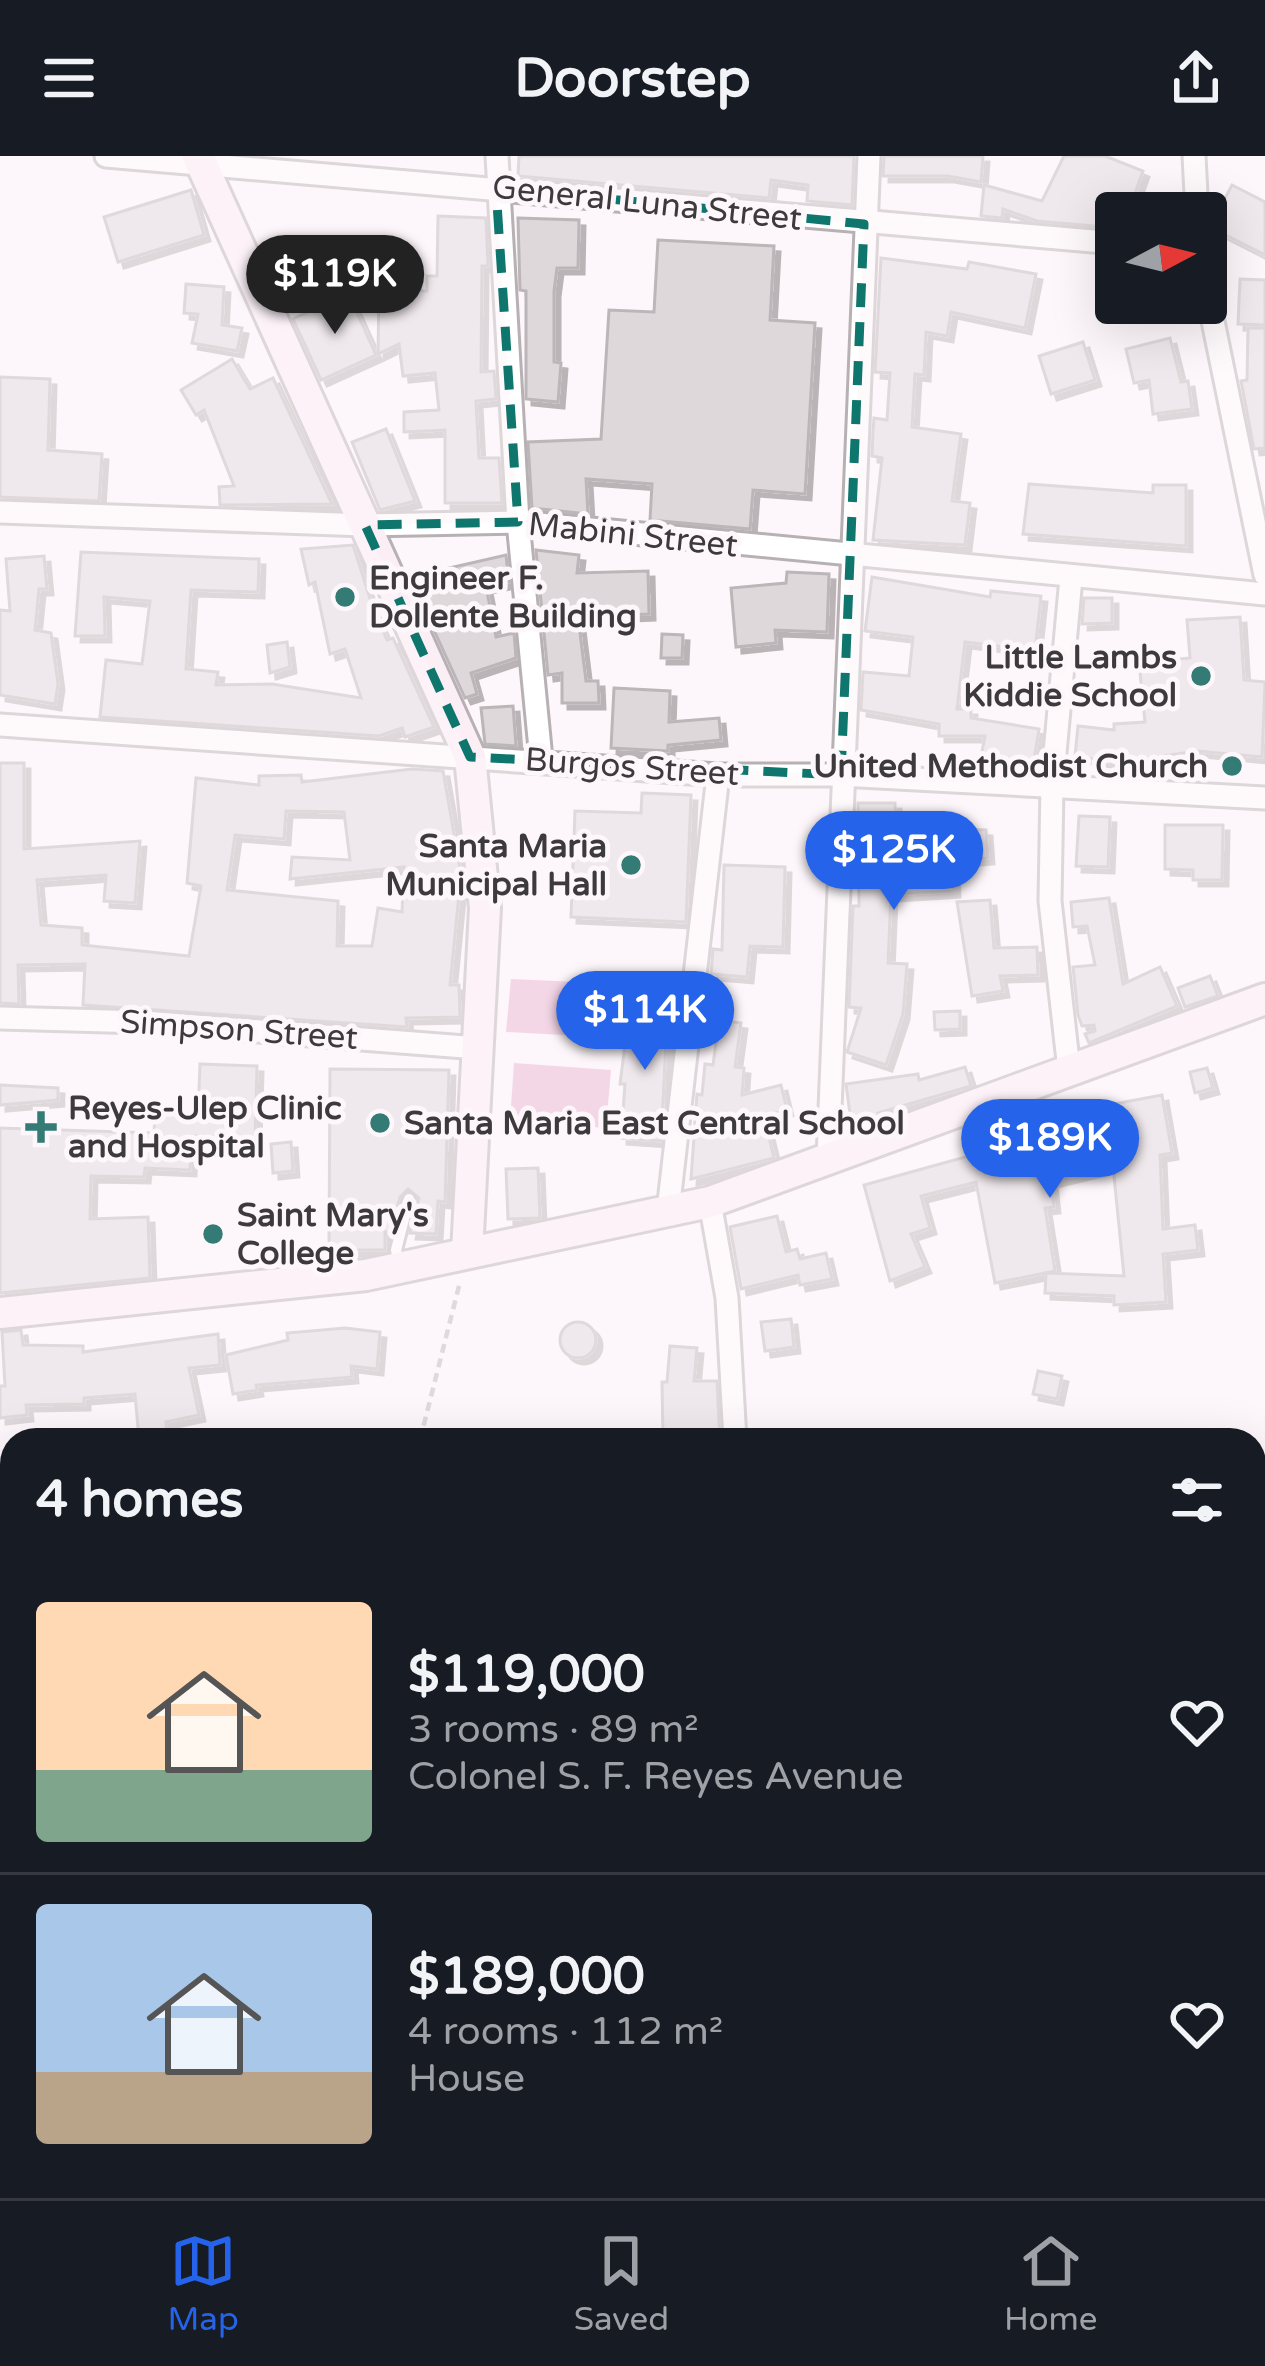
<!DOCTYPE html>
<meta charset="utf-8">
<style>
:root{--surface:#171b24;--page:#242831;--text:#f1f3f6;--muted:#9ea1a6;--line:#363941;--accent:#2563eb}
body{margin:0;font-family:"Varela Round",sans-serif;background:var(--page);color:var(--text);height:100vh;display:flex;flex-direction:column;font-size:45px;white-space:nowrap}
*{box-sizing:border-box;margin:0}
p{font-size:39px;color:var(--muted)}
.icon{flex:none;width:66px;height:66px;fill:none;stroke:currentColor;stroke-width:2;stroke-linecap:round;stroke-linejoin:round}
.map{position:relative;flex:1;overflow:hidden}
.side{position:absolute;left:0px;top:1272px;width:1266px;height:771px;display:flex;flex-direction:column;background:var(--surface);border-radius:36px 36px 0 0;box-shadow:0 12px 48px #0002}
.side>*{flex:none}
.needle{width:78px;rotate:83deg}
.controls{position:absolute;left:1095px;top:36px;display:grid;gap:24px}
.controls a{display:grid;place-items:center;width:132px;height:132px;border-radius:12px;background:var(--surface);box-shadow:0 12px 48px #0002;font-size:60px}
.price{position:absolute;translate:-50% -102px;padding:0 27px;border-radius:42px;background:var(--accent);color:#fff;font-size:39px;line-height:78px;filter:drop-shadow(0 3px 6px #0008)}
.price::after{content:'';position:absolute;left:50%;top:72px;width:36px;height:27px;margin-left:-18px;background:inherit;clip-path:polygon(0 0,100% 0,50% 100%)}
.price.active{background:#222;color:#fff}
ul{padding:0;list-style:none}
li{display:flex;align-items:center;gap:36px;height:300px;padding:0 36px}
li+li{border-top:3px solid var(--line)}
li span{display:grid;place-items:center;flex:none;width:336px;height:240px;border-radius:12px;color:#555}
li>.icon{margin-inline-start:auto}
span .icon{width:144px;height:144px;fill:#fffc;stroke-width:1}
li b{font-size:51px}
h2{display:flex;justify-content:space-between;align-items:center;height:144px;padding:0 36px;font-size:51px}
header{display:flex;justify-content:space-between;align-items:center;height:156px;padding:0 36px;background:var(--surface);font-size:54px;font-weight:800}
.dock{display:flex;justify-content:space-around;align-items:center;height:168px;border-top:3px solid var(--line);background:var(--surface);font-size:33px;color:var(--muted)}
.dock a{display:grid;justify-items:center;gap:6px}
.dock .active{color:var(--accent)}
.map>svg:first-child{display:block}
.green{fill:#e9b2d0}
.building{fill:#ded8db;stroke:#bcb6b9;stroke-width:3;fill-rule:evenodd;filter:url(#shadow)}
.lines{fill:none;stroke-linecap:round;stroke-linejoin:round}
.lane-casing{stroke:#b7b1b4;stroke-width:16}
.street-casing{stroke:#b7b1b4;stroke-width:27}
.secondary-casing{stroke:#b7b1b4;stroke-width:36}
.path{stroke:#bbb5b8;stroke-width:4.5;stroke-dasharray:9 6;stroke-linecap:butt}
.lane{stroke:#fff;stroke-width:10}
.street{stroke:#fff;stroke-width:21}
.secondary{stroke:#fbeef5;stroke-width:30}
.marked{fill:none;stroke:#0f766e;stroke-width:9;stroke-dasharray:24 15;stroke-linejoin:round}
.poi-dot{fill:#337b74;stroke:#fdf6fa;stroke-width:4.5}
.labels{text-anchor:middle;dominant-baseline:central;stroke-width:10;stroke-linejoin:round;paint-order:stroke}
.street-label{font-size:33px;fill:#3d3a3c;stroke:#fdf6fa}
.poi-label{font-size:33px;font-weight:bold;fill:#3d3a3c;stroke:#fdf6fa;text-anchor:start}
</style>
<header><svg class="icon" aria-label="menu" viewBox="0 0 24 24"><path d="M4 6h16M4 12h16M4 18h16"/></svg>Doorstep<svg class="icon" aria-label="share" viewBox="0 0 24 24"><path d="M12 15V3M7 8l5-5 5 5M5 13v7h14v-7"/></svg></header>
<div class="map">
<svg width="1265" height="2042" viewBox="0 0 1265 2042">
<defs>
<filter id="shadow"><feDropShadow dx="6" dy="6" stdDeviation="0" flood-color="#0004"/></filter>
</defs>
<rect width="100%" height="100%" fill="#fdf6fa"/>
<g class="green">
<path d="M511,823l112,5 -4,54 -113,-6z"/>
<path d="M514,907l97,7 -5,58 -96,-7z"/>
</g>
<g class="building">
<path d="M519,0h335l-2,49 -45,-4 1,-16 -37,-5 -2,18 -251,-22z"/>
<path d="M884,0h99l-2,26 -33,-6h-65z"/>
<path d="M1064,0h41l38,15 -15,42h-12v15l-79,-7 -34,-12 -1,9 -21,-2 3,-31 58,16z"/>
<path d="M1232,29l33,17v53l-55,-28z"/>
<path d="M191,34l13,45 -86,27 -14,-45z"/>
<path d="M438,60l48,2 2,48h-6l-1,106 13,-1 2,28 -20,2 3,57h20l3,45h-57v-73l-41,2v-20l35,-2 -4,-37 -32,3 -4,-32 -21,10 1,-63h48v-15h10z"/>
<path d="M518,62l61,2 -1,48h-21l-3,23v71l7,1 -3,39 -32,-3v-108l-6,-1z"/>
<path d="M658,84l116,6 -4,74 45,3 -10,171 -52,-4 -3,39 -100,-9 2,-36 -66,-5 2,35 -56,-6 -4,-66 73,-3 8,-129 45,2z"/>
<path d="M881,102l86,11 2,-7 67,12 -11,54 -74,-16 -4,24 -21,-4 -2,43 -9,-1 -3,53 49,7 -9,67 18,2 -5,42 -92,-5 9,-82 -10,-2 1,-25 1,-13 13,2 3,-47 -15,-1z"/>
<path d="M1240,123l25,1v45l-27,-1z"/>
<path d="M186,128l38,3 -2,38 20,3 -5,23 -45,-8 6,-29 -14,-1z"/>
<path d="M348,137l28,62 -55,25 -28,-61z"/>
<path d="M1248,172h17v120l-11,1 -13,-68 6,-1z"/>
<path d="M1170,182l11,44 7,-1 4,28 -39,5 -4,-34 -15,3 -8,-34z"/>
<path d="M1083,186l12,38 -44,14 -12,-38z"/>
<path d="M232,203l18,30 23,-11 59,126 -112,1 -1,-18 15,-1 -30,-76 -8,5 -15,-25z"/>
<path d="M0,221l50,2 -2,71 54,4 -3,47 -99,-4z"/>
<path d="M386,273l29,72 -35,9 -28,-68z"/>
<path d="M1029,328l124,9v-8h33v61l-163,-12z"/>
<path d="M353,389l21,66 13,29 6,-2 41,89 -29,10 -3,-9 -23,8 -279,-19 6,-57 36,4 8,-63 -46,-4 1,39h-30l6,-84 178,7 -1,33 -67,-2 -5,79 32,3 -2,13 56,-1 89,14 -16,-49 -15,5 -15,-72 -6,3 -8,-36z"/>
<path d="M536,394l43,5 -2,18 71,-2 1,43 -71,3 8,64h12l1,22h-37v-30l-14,2z"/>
<path d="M506,399l3,27 -23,5 10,50 18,-4 2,25 -45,15 6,21 -12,4 -53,-116 29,-14 4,10v-9z"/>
<path d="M44,400l3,33h-8l-4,41 16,3 7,51 -3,20 -55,-9v-85l10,1 -4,-52z"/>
<path d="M787,416l42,2 -2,58 -52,-2 1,13 -40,4 -5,-59 55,-5z"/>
<path d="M872,421l118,20 1,-6 50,5 -6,55 -70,-9 -8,67h14v9l68,11 -6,37 -52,-9 4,-21h-46v-12l-78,-14 2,-38 46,4 4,-39 -48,-6z"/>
<path d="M1084,442h28v25l-30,1z"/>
<path d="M1240,461l4,63 21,2 -3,75 -65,-6 -81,12 -41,-7 3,-30 36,4v-6l31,-2 -6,-59 51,-5 -3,-38z"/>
<path d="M662,478l21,1 -1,23h-21z"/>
<path d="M287,486l3,25 -20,6 -3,-28z"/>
<path d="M614,532l56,3 -1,31 50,-4 2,22 -53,5v6l-57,-3z"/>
<path d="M513,550l3,40 -31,-2 -4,-36z"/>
<path d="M0,607h24v86l116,-8 -5,62 -31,-2 2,-26 -69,5 4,45 41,3v17l107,11 12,-70 -14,-3 9,-105 63,7v-9l42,-1 1,7 110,-13 31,2 18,103 -11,111h9l1,32 -54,1 1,9 -324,-22 2,-41 -67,1 1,39 -19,-1zM286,655l58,1 6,48 -58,-3 -2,22 114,-12 -2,45 -24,-4 -6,38h-35l1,-45 -111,-11 8,-55 49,4z"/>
<path d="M642,637l49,2 -5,127 -115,-5 4,-106 66,2z"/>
<path d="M858,647h37l1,24 90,3 2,28 -35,3 1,30 -63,4 -3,68 19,1 -4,50 -17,51 -39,-13 14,-44 -12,-1 4,-101h6z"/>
<path d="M1079,660l31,1 -2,50 -32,-1z"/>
<path d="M1165,669h58l-1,55h-29v-10l-28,-1z"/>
<path d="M724,709l61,2 -2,80 -33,-1 -3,31 -36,-3 2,-25 9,1z"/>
<path d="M1109,742l14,86 37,-17 17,39 -88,37 -4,-9 10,-3 -1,-6 -12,1 -4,-11 -5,-48 22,-2 -8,-39 -14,1 -2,-25z"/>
<path d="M990,744l4,48 43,-1 1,28 -38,1 3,15 -31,5 -15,-94z"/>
<path d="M1210,820l8,20 -33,11 -7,-19z"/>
<path d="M630,850l44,6 -8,29 -5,100 -40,-3 4,-54h-5z"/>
<path d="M960,855v18l-25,1 -1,-18z"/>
<path d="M719,864l22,3 -6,44 9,1 -2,27 39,-10 6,25 -23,6 10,42 -83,21 6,-85 5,1 3,-31 8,1z"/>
<path d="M200,908l57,2 -2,72 -63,-2 -2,34 -45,-2 -1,9 -53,-1 -1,43 58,-2 2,61 -150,15v-165l154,5 1,-21 43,3z"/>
<path d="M965,911l6,19 -93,27 1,6 -27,10 -6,-45 72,-10 1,6z"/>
<path d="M1207,912l6,20 -18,5 -5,-21z"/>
<path d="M330,913l119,1 -4,132 -7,-1 -2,33 -26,-1 9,-35 -11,-9 -8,8 -10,35h-5v18h-56z"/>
<path d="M0,929l58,3v12l-58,5z"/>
<path d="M1162,939l10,58 -12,2 3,74 32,-4 3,25 -35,4 3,48 -52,3v-9l-69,-3 1,-20 78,3 -11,-110 -62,15 3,26 -9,1 10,63 -60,12 -19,-101 -55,14 9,32 -19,6 14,33 -35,14 -26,-96 159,-44 -4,-16 23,-6 2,9 55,-14 -1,-7z"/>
<path d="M291,986l2,29 -20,2 -2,-29z"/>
<path d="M538,1012l2,50 -32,1 -2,-50z"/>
<path d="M777,1060l9,36 11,-3 3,10 26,-6 6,26 -32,6 -2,-10 -57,14 -11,-62z"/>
<path d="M791,1163l3,28 -29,4 -4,-29z"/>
<circle cx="578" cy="1184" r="18"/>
<path d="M345,1172l35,4 -3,37 -26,-3 1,11 -96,8 1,5 -24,4 -7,-39 62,-15 -1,-7z"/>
<path d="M21,1174l2,15 60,1v6l135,-18 2,31 -31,3 10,47 -33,7 1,14 -28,3 -4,-45 -51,4v6l-58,1 1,10 -27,3v-32h5l-3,-54z"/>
<path d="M670,1190l27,2 -3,33h23l3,59h-57l-1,-58h5z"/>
<path d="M1038,1215l24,5 -5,23 -24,-5z"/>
</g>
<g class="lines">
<defs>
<g id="lane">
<path d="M399,1110l-3,-16 13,-51"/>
<path d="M0,1452l12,-1"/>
<path d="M0,1506l12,-2"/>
</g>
<g id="street">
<path d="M106,0l1010,87"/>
<path d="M497,0l21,366 23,237"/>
<path d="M1194,0l3,57"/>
<path d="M1206,131l59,288"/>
<path d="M0,356l365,13 153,-3 747,72"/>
<path d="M0,569l718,50h123l424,23"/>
<path d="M0,862l143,4 335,26"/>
<path d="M1069,914l-19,-169 2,-115 19,-208"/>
<path d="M828,1002l41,-1002"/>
<path d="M710,1046l17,96 8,142"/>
<path d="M668,1055l50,-436"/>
<path d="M0,1888l12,-3"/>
<path d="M649,2042v-11"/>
</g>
<g id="secondary">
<path d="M198,0l272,601 15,151 -18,345"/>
<path d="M0,1157l366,-38 344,-73 555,-203"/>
</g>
</defs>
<use href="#lane" class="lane-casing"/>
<use href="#street" class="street-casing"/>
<use href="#secondary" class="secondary-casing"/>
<g class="path">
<path d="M420,1284l40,-158"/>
<path d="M0,1376l12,-15"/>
<path d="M460,2031l2,11"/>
</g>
<use href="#lane" class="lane"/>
<use href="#street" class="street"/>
<use href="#secondary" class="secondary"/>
</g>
<path d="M0 0H1265V2042H0ZM496,32l368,36 -23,551 -371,-18 -105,-232 153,-3z" fill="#fdf6fa" fill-opacity=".55" fill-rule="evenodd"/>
<path class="marked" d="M496,32l368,36 -23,551 -371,-18 -105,-232 153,-3z"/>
<g class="poi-dot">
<circle cx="345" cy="441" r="12"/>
<circle cx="1201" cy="520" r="12"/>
<circle cx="1232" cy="610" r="12"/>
<circle cx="631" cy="709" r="12"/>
<circle cx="380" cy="967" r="12"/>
<path d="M35 953h12v12h12v12h-12v12h-12v-12h-12v-12h12z"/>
<circle cx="213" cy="1078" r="12"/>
</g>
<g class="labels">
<g class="street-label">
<text transform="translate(647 47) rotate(6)">General Luna Street</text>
<text transform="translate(633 379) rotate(6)">Mabini Street</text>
<text transform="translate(632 611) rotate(4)">Burgos Street</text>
<text transform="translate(239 874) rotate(4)">Simpson Street</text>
</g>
<g class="poi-label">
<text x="369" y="422">Engineer F.<tspan x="369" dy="38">Dollente Building</tspan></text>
<text x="1177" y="501" text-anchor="end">Little Lambs<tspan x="1177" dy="38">Kiddie School</tspan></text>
<text x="1208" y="610" text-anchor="end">United Methodist Church</text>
<text x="607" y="690" text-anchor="end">Santa Maria<tspan x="607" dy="38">Municipal Hall</tspan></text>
<text x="68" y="952">Reyes-Ulep Clinic<tspan x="68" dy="38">and Hospital</tspan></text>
<text x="404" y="967">Santa Maria East Central School</text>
<text x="237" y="1059">Saint Mary's<tspan x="237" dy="38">College</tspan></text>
</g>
</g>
</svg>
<div class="controls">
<a><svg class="needle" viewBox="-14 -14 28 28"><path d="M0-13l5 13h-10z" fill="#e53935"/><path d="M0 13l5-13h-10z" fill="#9ea1a6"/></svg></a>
</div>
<b class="price active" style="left:335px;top:181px">$119K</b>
<b class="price" style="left:894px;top:757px">$125K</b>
<b class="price" style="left:645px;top:917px">$114K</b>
<b class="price" style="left:1050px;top:1045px">$189K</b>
<section class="side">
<h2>4 homes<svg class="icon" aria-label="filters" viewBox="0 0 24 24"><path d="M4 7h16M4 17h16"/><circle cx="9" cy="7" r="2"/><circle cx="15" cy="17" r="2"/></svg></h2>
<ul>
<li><span style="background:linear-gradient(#ffd9b3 70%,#7fa58c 0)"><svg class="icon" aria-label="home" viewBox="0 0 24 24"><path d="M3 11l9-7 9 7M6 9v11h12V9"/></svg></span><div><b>$119,000</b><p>3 rooms · 89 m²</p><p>Colonel S. F. Reyes Avenue</p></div><svg class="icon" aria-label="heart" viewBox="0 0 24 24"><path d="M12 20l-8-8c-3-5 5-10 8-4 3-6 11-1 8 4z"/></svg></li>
<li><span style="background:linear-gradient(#a9c7e8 70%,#b9a48a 0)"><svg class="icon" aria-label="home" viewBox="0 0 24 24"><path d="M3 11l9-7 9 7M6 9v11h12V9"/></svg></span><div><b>$189,000</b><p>4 rooms · 112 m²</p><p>House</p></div><svg class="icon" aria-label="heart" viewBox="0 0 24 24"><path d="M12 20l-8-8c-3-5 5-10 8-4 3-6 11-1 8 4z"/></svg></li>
</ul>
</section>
</div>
<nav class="dock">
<a class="active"><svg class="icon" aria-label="map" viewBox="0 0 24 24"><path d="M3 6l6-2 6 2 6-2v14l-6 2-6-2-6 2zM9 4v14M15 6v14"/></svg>Map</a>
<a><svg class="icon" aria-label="saved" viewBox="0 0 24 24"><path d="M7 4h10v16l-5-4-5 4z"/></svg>Saved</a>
<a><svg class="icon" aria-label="home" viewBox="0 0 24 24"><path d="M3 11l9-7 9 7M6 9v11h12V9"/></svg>Home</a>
</nav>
